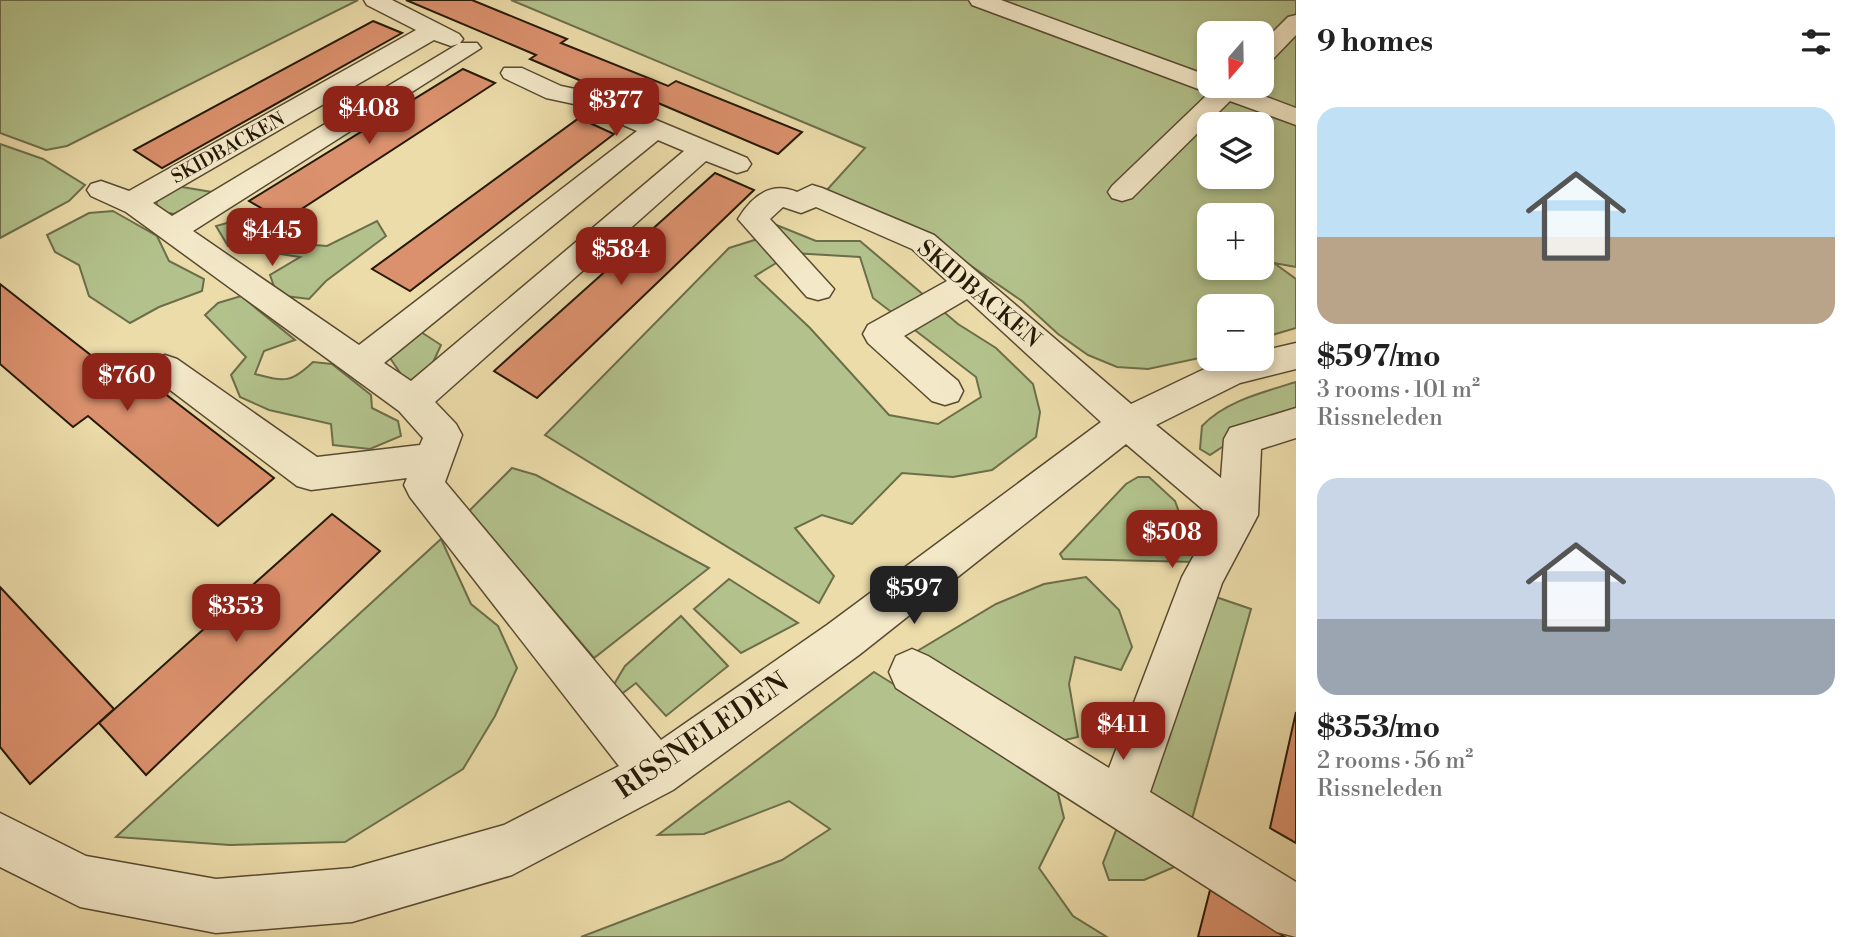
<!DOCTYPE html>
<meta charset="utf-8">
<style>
:root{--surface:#fff;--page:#f6f6f6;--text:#222;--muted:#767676;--accent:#8f2418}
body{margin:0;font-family:"Libre Bodoni",serif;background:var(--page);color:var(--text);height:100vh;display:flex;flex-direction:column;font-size:26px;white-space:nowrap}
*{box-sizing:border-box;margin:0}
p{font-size:23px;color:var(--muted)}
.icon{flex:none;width:38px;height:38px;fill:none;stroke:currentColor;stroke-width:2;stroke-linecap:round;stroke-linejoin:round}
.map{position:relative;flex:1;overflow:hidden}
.panel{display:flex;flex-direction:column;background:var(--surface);width:560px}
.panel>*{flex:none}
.needle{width:46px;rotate:200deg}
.tools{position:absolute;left:1197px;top:21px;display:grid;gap:14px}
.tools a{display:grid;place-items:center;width:77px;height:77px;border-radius:14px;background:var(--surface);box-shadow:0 4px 10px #0003;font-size:35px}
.price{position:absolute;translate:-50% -60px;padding:0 16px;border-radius:14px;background:var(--accent);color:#fff;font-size:23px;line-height:46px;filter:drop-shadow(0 2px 4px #0008)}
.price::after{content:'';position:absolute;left:50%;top:42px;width:21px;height:16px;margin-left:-10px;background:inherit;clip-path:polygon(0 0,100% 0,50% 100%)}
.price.current{background:#222;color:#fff}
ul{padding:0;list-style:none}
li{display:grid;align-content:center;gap:14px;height:371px;padding:0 21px}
li span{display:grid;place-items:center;height:217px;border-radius:21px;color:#555}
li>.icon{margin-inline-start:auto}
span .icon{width:126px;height:126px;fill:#fffc;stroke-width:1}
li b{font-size:30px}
h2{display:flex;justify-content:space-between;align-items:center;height:84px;padding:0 21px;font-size:30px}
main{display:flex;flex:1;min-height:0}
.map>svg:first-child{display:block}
.green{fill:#b3c28c;stroke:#6c6e4a;stroke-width:2;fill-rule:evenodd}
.building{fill:#db916d;stroke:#261907;stroke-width:2}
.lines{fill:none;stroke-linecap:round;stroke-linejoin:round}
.minor-casing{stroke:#584a30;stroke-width:3}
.minor{fill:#f3e8c8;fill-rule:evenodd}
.labels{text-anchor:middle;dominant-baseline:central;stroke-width:5;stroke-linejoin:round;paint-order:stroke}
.far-street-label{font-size:19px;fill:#261907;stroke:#f3e8c8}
.street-label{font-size:23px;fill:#261907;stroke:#f3e8c8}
.near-street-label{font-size:28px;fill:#261907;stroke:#f3e8c8}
</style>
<main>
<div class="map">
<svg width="1296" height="937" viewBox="0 0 1296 937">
<rect width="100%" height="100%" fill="#ecdcaa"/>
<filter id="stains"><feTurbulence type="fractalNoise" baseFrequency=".00286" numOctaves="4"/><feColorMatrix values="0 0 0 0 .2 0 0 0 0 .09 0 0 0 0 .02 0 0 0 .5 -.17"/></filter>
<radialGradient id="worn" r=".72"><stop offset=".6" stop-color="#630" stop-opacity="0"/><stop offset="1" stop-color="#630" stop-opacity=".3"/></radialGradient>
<g class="green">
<path d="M0,0h358l-291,146 -21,4 -46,-17z"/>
<path d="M511,0h785v267l-22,-4 22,16v49l-34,10v-32h-53v50l-61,13 -31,-2 -29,-12 -30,-21 -36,-33 -93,-64 -103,-46 39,-43zM1209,33h53v53h-53zM1209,124h53v53h-53zM1209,215h53v53h-53z"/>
<path d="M0,144l43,15 42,26 -16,16 -69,37z"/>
<path d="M176,186l42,7 -44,21 -18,-3 1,-12z"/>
<path d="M113,211l44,25 12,25 35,18 -2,12 -43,16 -29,16 -41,-27 -10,-31 -24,-13 -8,-17 42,-22z"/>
<path d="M248,217l23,9 -8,15 64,5 50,-25 9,15 -60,45 -17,18 -32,-4 -7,-20 30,-18 -72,-11 -12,-20z"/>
<path d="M769,222l47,19h44l98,83 38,24 37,36 7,28 -4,25 -44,33 -39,7 -51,-4 -50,51 -30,-9 -27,13 39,48 -15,27 -274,-168 184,-187 32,-10 20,22 -26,16 55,52 79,87 49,9 43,-27 -5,-20 -103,-79 -13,-41 -68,-4z"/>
<path d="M241,296l54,44 -31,11 -9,23c30,8 36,9 58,-12l19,2 39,31 1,13 26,13 3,15 -31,13 -37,-4 -2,-21 -62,-14 -29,-13 -9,-22 15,-18 -41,-42 13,-12z"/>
<path d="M421,332l20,13 -11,24 -23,14 -19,-28z"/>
<path d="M1296,382v35l-51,15 -35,23 -10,-6 2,-23c23,-25 62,-34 94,-44z"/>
<path d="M512,468l24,7 173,93 -115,90 -125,-147z"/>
<path d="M1138,477h11l26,24 22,61 -134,-3 -3,-5 66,-70z"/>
<path d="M441,539l30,65 27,22 19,42 -22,48 -32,53 -118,73 -115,3 -114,-8z"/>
<path d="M1086,577l33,33 13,37 -11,23 -46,-13 -6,27 9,53 -35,8 -134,-89 87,-52 48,-20z"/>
<path d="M729,579l69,44 -57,30 -47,-44z"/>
<path d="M1210,595l41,14 -72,256 -35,15h-35l-6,-17z"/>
<path d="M681,616l47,50 -62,50 -30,-33 -17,13 -6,-10 12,-20z"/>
<path d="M874,672l182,113 8,33 -25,50 34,48 34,21h-526l201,-77 48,-31 -41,-28 -85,33 -46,1z"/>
</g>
<g class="building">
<path d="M406,0h66l95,39 -6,4 107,43 8,-5 126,51 -24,22 -127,-54 -9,7 -112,-48 6,-4z"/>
<path d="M373,21l29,12 -240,135 -28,-18z"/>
<path d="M463,69l32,14 -212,138 -34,-20z"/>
<path d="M579,118l35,16 -204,157 -38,-22z"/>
<path d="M715,173l39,17 -217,208 -43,-27z"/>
<path d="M0,284l129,101 13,-9 132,102 -56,48 -130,-110 -15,11 -73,-63z"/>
<path d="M332,514l48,37 -234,224 -47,-52z"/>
<path d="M0,587l114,122 -84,75 -30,-37z"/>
<path d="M1296,712v131l-26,-15z"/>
<path d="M1210,890l75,47h-87z"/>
</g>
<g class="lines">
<defs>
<g id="minor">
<path d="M364,0h28l67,34 4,5 -3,4h17l4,5 -288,183 166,114 278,-214 -63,-27 -28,-6 -42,-20 -3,-5 3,-5h18l39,18 28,6 158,66 4,6 -4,6 -10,3 -31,-12 -271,241 21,22 6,11 -17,47 216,258 166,-115 274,-203 -134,-123 -63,37 54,45 5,10 -5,10 -13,4 -13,-4 -64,-58 -5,-9 5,-9 79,-44 -35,-32 -96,-42 -15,6 -18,-6 -13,12 64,70 -5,8 -11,3 -11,-3 -69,-78c14,-23 33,-38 59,-27l15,-7 10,3 112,47 197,169 88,-42 11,-3h32v-8l34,-8v26l-56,14 -84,42 65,53 3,-39 6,-11 66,-20v30l-35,11 -3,66 -36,68 -72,209 146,90v55l-19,-5 -381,-244 -7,-16 7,-16 16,-7 16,7 181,112 73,-191 32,-58 -88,-75 -267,211 -186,135 -161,85 -160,47 -136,11 -136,-26 -80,-40v-54l86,43 130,23 136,-11 152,-43 115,-59 -209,-269 -6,-12 3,-7 -96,12 -14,-4 -144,-109 -6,-9 6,-9 12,-4 12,4 140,98 103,-12 3,-7 -24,-27 -273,-199 -35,-16 -4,-6 4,-6 10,-3 28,10 287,-161 -49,-25zM434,40l17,6 7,-2 -286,172 -19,-13zM658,140l26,11 -273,230 -27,-18z"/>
<path d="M969,0h32l208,76v10h34l-1,2 54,20v17l-66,-24 -98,97 -10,3 -10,-3 -4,-6 4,-6 97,-93 -237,-88z"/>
<path d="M1296,15v20l-25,26 -9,2v-20l26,-26z"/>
</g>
</defs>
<use href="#minor" class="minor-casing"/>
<use href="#minor" class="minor"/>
</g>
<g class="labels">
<g class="far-street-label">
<text transform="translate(228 148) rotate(-29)">SKIDBACKEN</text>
</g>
<g class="street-label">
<text transform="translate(979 294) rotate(40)">SKIDBACKEN</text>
</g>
<g class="near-street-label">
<text transform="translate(702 736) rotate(-34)">RISSNELEDEN</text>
</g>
</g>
<rect width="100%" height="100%" filter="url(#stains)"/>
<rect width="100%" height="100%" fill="url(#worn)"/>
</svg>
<div class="tools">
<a><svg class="needle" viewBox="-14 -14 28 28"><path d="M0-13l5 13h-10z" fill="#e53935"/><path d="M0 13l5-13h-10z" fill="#767676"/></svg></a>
<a><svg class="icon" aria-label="layers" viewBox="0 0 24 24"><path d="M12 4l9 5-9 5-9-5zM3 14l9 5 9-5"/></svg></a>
<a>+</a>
<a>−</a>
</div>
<b class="price" style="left:616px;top:138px">$377</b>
<b class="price" style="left:369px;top:146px">$408</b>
<b class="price" style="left:272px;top:268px">$445</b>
<b class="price" style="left:621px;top:287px">$584</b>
<b class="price" style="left:127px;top:413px">$760</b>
<b class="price" style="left:1172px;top:570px">$508</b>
<b class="price current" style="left:914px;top:626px">$597</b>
<b class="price" style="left:236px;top:644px">$353</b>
<b class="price" style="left:1123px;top:762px">$411</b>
</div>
<section class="panel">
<h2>9 homes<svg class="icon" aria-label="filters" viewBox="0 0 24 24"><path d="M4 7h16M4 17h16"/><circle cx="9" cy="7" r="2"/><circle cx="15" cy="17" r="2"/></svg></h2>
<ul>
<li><span style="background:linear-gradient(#bfe0f5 60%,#b9a48a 0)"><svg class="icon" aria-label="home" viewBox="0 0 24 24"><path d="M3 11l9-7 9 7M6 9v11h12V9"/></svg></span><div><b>$597/mo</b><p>3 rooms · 101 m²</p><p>Rissneleden</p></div></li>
<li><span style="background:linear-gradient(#c9d6e8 65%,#9aa5b1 0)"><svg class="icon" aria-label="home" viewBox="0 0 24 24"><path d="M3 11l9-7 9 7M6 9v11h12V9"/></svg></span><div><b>$353/mo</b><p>2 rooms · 56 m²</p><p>Rissneleden</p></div></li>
</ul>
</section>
</main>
